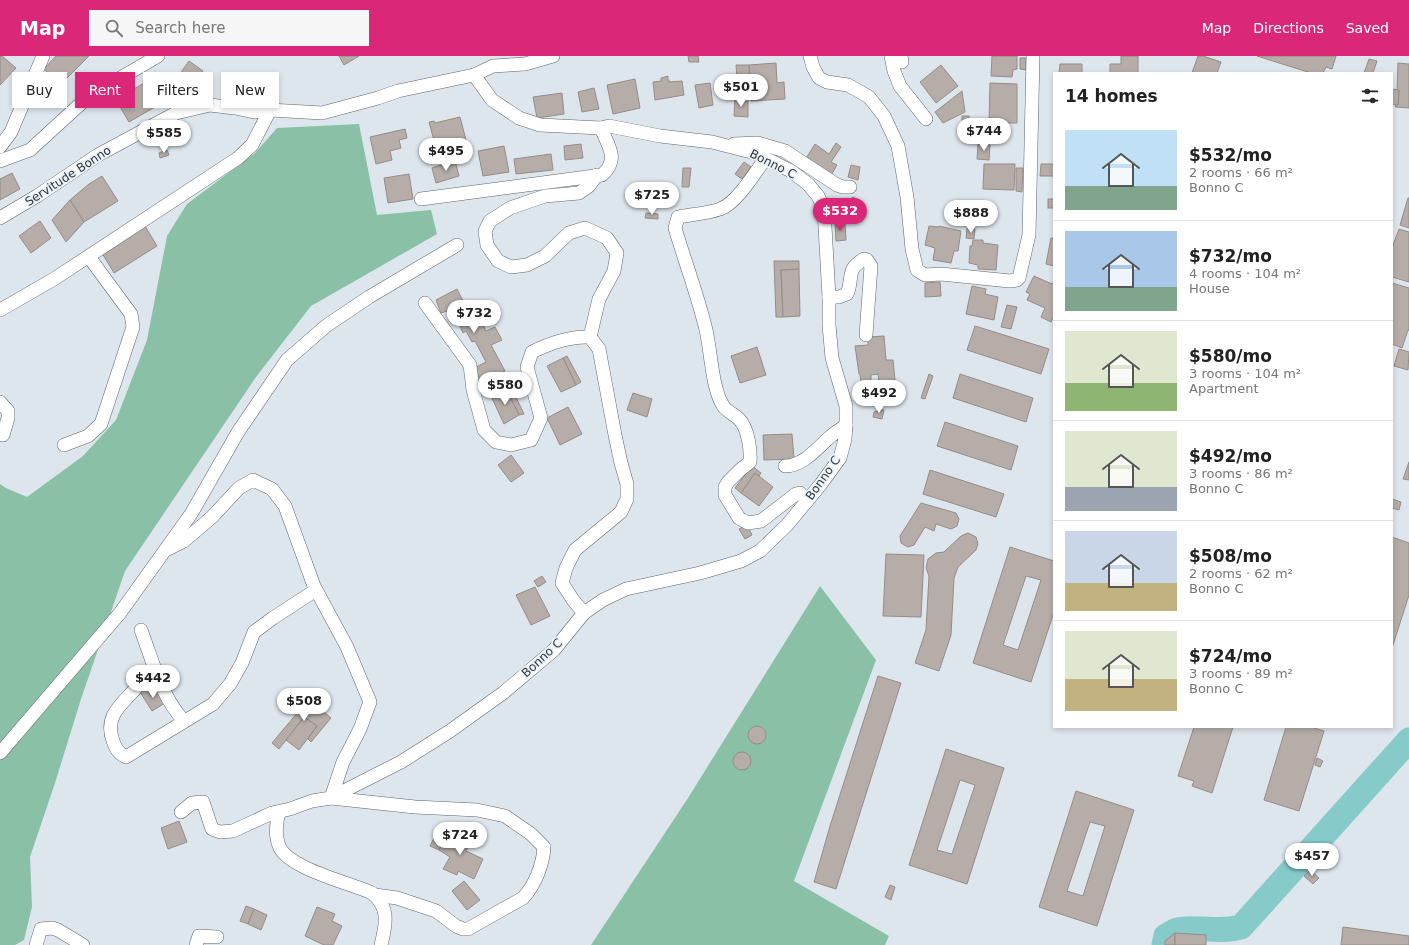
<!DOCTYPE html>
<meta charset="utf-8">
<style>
:root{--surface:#fff;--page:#f6f6f6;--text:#222;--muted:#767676;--line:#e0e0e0;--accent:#db2777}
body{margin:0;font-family:"DejaVu Sans",sans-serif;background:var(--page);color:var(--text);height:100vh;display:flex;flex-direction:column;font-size:15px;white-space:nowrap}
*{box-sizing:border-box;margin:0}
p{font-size:13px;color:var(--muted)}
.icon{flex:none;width:22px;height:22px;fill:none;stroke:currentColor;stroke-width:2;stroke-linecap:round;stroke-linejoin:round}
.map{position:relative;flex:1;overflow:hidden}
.drawer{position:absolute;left:1053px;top:16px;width:340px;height:656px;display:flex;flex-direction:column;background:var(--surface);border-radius:0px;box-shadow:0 2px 6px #0003}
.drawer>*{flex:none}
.guide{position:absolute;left:12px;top:16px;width:380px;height:36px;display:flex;gap:8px}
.price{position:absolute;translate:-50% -34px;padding:0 9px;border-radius:14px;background:#fff;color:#222;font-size:13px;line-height:26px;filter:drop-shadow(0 1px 2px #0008)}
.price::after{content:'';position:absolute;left:50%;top:24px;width:12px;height:9px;margin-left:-6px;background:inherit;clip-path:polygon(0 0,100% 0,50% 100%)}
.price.active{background:var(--accent);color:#fff}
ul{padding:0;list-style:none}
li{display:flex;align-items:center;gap:12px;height:100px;padding:0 12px}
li+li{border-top:1px solid var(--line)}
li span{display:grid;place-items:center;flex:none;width:112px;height:80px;border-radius:0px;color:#555}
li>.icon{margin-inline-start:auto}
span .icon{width:48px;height:48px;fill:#fffc;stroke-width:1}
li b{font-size:17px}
h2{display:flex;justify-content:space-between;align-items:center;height:48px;padding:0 12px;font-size:17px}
.pill{padding:0 14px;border-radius:0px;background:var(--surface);box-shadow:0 2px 6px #0003;font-size:14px;line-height:36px}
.pill.active{background:var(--accent);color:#fff}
header{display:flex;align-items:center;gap:24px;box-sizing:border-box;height:56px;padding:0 20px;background:var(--accent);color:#fff}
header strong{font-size:19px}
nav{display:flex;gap:22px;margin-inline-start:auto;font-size:14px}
.search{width:280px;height:36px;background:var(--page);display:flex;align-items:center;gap:10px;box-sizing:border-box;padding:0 14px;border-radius:0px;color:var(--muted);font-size:15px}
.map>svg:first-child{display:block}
.forest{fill:#89c0a6}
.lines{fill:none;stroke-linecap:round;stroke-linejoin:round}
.river{stroke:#86caca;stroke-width:25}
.building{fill:#b6ada8;stroke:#948c87;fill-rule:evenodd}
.minor-casing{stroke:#5e656b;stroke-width:14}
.minor{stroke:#fff;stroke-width:13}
.labels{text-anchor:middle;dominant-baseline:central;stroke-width:3.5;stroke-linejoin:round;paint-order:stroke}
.street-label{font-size:12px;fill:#333638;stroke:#ebf3fa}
</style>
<header>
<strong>Map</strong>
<div class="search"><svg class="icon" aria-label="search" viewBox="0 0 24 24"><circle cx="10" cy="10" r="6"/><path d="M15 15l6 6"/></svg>Search here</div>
<nav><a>Map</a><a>Directions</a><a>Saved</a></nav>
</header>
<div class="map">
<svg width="1409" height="889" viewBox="0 0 1409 889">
<rect width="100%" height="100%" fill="#dee6ed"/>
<g class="forest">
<path d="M359,68l18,91 54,-5 6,24 -126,72 -55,71 -131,194 -44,128 -26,84 -25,74 2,50 -8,33 -9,5h-15v-461l6,4 21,9 56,-41 33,-36 31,-80 20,-104 20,-32 68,-51 22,-25z"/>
<path d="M820,530l56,74 -82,221 95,55 -4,9h-294l97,-147z"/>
</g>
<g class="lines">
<path class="river" d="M1164,889l2,-9c4,-2 8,-5 12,-6 21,-4 42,3 63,-3l168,-187"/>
</g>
<g class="building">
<path d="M0,0h2l14,12 -16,17z"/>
<path d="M56,0h33l-29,29 -16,-16z"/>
<path d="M339,0h20l-15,9z"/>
<path d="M688,0h10l1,6h-10z"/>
<path d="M992,0h25v13l-4,1 -1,7 -21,-1z"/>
<path d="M1121,0h17v17h-28v-9h11z"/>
<path d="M1198,0h5l18,6 -4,11h-25z"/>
<path d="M1257,0h79l-4,13 -6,-2 -3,6h-12z"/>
<path d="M1020,2h6v12l-6,-1z"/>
<path d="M1369,3l8,2 -4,12h-9z"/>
<path d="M189,5l14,10 -17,24 -14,-10z"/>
<path d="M776,7l1,20 7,-1 1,17 -34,2 -2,-36z"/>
<path d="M1398,7l11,1v44l-14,-1 1,-3 2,1 1,-15h-2z"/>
<path d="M1060,8h22v9h-23z"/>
<path d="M736,9h13l1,26 -12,1z"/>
<path d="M941,9l17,21 -22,17 -16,-21z"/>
<path d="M156,16l7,12 -7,4 -7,-12z"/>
<path d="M668,20v5h2v1l12,-1 2,14 -29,5 -2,-18 8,-1v-3z"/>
<path d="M635,23l5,29 -27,6 -6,-29z"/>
<path d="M149,24l10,17 -7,5 3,5 -26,15 -13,-22z"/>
<path d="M710,27l3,22 -14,3 -4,-23z"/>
<path d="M990,27l27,1v39h-28z"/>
<path d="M594,32l5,21 -17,3 -4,-20z"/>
<path d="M1392,33l7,1 -1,15 -6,-1z"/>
<path d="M962,35l3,21 -22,11 -8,-11z"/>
<path d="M562,37l2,21 -27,4 -4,-21z"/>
<path d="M735,43h13v18l-14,-1z"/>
<rect x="962" y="60" width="7" height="8"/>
<path d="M460,61l6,23 -30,8 -7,-26 5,-1 1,2z"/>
<path d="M405,73l2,9 -8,2 2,8 -11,3 2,9 -16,4 -6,-27z"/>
<path d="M836,87l5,4 -10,15 6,3 -7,12 -25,-17 10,-16 14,10z"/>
<path d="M581,88l2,14 -18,2 -1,-14z"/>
<path d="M978,88l12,1 -1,15 -12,-1z"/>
<path d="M504,90l5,26 -26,4 -5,-25z"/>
<path d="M167,94l2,5 -9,3 -1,-5z"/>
<path d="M551,98l2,16 -37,4 -2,-15z"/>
<path d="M455,105l4,15 -23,7 -4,-15z"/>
<path d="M744,106l7,5 -9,12 -7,-5z"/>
<path d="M984,108h31l-1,26 -31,-1z"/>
<path d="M1041,108h13v12h-14z"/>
<path d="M851,109l9,2 -2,13 -10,-3z"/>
<path d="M683,112h8l-2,19h-7z"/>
<path d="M1016,112h7l-1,24 -6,-1z"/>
<path d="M12,117l8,16 -20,11v-21z"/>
<path d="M409,118l4,25 -25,4 -4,-25z"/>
<path d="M102,120l16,25 -34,21 -14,-22 19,-16z"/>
<path d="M854,141l6,14 -7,2 -6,-13z"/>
<path d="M1408,142h1v30l-9,-3z"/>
<rect x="1048" y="143" width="6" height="9"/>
<path d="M70,144l14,22 -18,20 -14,-22z"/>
<path d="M646,157l12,1v5l-13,-1z"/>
<path d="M40,165l11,17 -20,15 -12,-17z"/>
<path d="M142,165l15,25 -43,27 -15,-25z"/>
<path d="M835,167h10l1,17 -10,1z"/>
<path d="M929,170l10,1v-1l22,5 -3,20h-4l-3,12 -18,-3 2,-12 -10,-3z"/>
<path d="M967,173h8l-1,10 -8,-1z"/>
<path d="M1399,173l10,3v50l-17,-5v-29z"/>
<path d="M1051,182h3v28l-8,-2z"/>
<path d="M973,184h10v3l15,2 -2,25 -18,-1v-4l-9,-2 1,-17h2z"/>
<path d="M774,205h25v8l-18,1 2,47h-7z"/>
<path d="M799,213l1,47 -17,1 -2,-47z"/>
<path d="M1034,220l18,8 2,-3v35l-3,6 -10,-5 4,-9 -18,-8 3,-6 -4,-2z"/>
<path d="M940,226l1,14 -16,1v-14z"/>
<path d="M1392,227l17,5v43l-1,-1 -6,18 -10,-4z"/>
<path d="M972,230l14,3 -1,5 13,3 -4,23 -28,-6z"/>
<path d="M457,233l12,24 3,-2 6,11 3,-1 5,10 9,-4 7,13 -11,5 14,26 -23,12 -8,-15 12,-6 -11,-21 -3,1 -6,-11 -3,2 -5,-11 -4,2 -7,-13 -6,2 -5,-13z"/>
<path d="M1007,249l10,2 -6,22 -10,-2z"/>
<path d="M975,270l74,23 -8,25 -74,-24z"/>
<path d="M884,280l2,24h7l2,20 -16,2 -1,-8 -7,1v6l-10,1 -1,-7 -1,-1 -4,-28 13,-1v-8z"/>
<path d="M757,291l9,28 -26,8 -9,-27z"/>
<path d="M1399,293l10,3 -1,18 -14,-4z"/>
<path d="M567,300l14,26 -5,3 -13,-27z"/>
<path d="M563,302l13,27 -15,7 -14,-26z"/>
<path d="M929,318l4,2 -8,23 -4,-1z"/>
<path d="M960,318l73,24 -7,24 -73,-24z"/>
<path d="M511,331l13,27 -5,1 -13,-26z"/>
<path d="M506,333l13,26 -15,9 -13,-28z"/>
<path d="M633,337l19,6 -5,18 -20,-7z"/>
<path d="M568,351l14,27 -22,11 -13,-27z"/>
<path d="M880,354h4l-2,9 -9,-2 1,-5z"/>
<path d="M945,366l73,24 -7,24 -74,-24z"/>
<path d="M792,378l2,25 -30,1 -1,-25z"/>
<path d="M511,399l13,18 -13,9 -13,-17z"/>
<path d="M1409,406v18l-6,-1z"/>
<path d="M752,410l9,7 -2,3 -4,-3 -14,20 -6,-5z"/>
<path d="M930,414l74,24 -8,23 -73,-23z"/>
<path d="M755,417l18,14 -14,19 -18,-13z"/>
<path d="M1392,443l9,3 -2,8 -7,-2z"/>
<path d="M921,447l35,10 3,6 -2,7 -6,3 -15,-5 -2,7 -9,-4 -11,18 -6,2 -7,-4 -1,-7z"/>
<path d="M747,469l5,10 -7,4 -6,-10z"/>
<path d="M968,477l8,4 2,7 -2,6 -18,17 -4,11 -3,57 -12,36 -24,-8 11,-33 3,-54 -3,-8 2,-9 8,-6 8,-1 17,-16z"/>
<path d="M1392,481l17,6v52l-17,53z"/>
<path d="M1010,491l44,14v51l-23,70 -58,-19zM1026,520l15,4 -23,70 -15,-5z"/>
<path d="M886,498l38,1 -3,62 -38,-1z"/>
<path d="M542,520l4,6 -8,5 -4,-6z"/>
<path d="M535,531l15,29 -19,9 -15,-30z"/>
<path d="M878,620l23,7 -65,206 -22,-7 16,-56z"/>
<path d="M146,632l5,8 7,-5 7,12 -13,8 -12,-19z"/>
<path d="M309,643l22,19 -20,24 -3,-3 9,-13 -13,-9 -25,32 -7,-6z"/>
<path d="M304,661l13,9 -18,24 -13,-10z"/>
<circle cx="757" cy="679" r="9"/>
<path d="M1194,671h39l-21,66 -20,-7 2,-5 -16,-5z"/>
<path d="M1286,671h25l13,4 -25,80 -35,-11z"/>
<path d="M946,693l58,19 -37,116 -58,-19zM960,724l15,5 -23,69 -15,-4z"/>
<circle cx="742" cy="705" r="9"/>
<path d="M1317,702l6,3 -3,6 -5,-2z"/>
<path d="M1076,735l58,19 -37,116 -58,-19zM1090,766l15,4 -22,70 -16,-5z"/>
<path d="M179,765l8,21 -19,7 -7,-21z"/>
<path d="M451,776l20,10 -5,9 17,8 -9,20 -16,-8 -1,4 -14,-6 7,-12 -11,-7 5,-12 3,2z"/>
<path d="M436,778l8,4 -5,12 -9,-4z"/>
<path d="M1310,814l9,8 -6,6 -9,-8z"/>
<path d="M464,825l16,19 -13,10 -15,-19z"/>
<path d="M890,829l5,2 -4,13 -6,-3z"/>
<path d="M246,850l8,3 -6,15 -8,-3z"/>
<path d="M317,851l18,7 -3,7 10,5 -9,19h-9l-19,-9z"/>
<path d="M254,853l13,6 -6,15 -13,-6z"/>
<path d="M1343,871l66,9v9h-68z"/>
<path d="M1175,877v12h-10v-4z"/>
<path d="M1175,877l31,2v10h-31z"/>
</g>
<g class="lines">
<defs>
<g id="minor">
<path d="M810,0l3,11 6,11 8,4 21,3 21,12 15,19 14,30 9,51 5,52 5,21 8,5 16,-1 69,7 7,-1 2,-2 10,-43 4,-179"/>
<path d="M891,0l3,15 6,15 26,33"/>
<path d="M901,0l1,6"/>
<path d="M734,88l24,-1 27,8 52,34 6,2h7"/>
<path d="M0,91l11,-15 32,-76"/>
<path d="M765,103c-10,14 -29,45 -45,50 -14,5 -28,5 -42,8l-3,11c10,34 23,68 31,102 5,21 6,61 18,77 4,5 11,8 15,12 9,9 12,31 11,43l-10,8 -12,12 -3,5v8l14,23 9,5 13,-2 35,-27 4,-1 7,8"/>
<path d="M0,105l30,-11 58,-53 70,-41"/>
<path d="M421,143l181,-24c18,-16 6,-29 -1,-47"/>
<path d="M0,162l37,-22 61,-41 78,-42 34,-8 25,3 19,4 16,-2 52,3 56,-15 20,-7 76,-16 19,-9 32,-2 28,-8"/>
<path d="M829,241h10l8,-3c7,-16 -2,-24 17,-35l3,1 4,6 -5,69"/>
<path d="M425,247l45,62 3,25 11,40 12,12 15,3 20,-5 10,-22 -14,-51 5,-15c18,-9 37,-16 58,-15l9,12 16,86 6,28 6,21v15l-6,13 -46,38 -9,18 -4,15 11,17 11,13"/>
<path d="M0,254l54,-31 184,-121 14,-13 18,-35"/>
<path d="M590,281l9,-38 15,-28 3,-18 -10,-15 -22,-10 -16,5 -24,23 -18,9 -16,2 -13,-6 -11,-16 -2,-14 5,-10 20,-13 35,-12 34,-3 10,-7 8,-11"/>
<path d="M0,346l8,9v7l-5,17"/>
<path d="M64,389l24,-9 13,-12 32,-97 -2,-13 -42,-57"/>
<path d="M785,410c19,0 33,-19 46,-30 5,-4 10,-7 15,-11"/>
<path d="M168,493l16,-8 28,-24 27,-29 14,-8 19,9 13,17 29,80 33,61 23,55 -10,27 -17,33 -12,36"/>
<path d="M141,574c12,32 20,66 43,91"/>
<path d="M136,632c-15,17 -32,28 -23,53 3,8 5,12 13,16l87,-53 17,-20 12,-21 12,-31 19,-14 43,-28"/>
<path d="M0,697l120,-140 71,-99 47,-82 49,-72 39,-34 43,-29 88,-52"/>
<path d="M332,741l69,-35 49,-31 53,-38 51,-43 30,-37 19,-13 23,-11 74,-16 41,-12 19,-10 27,-26 34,-41 19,-26 5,-19 1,-14v-19l-14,-48 -3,-33v-28l-5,-88 -6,-13 -10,-12 -17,-13 -36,-18 -43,-11 -52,-6 -51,-10 -8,2 -61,-3 -21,-7 -27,-18 -18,-25"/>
<path d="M181,756l11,-9 11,-1 9,27 8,3 13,-1 39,-18 18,-4 22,-8 19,-3 84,9 62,3 28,6 26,18 13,13c-1,18 -9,38 -21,51l-55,31h-5l-7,-3 -20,-15 -39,-13 -22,-3"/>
<path d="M279,756c-3,11 -4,25 1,36 11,21 70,35 92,45 18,14 14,32 9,52"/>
<path d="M36,889l5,-16 11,-1 6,2 25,15"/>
<path d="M196,889l3,-9 18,1"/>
</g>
</defs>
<use href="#minor" class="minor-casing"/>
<use href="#minor" class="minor"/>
</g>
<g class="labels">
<g class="street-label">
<text transform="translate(773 108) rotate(27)">Bonno C</text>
<text transform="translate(68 120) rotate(-33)">Servitude Bonno</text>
<text transform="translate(823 422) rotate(-55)">Bonno C</text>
<text transform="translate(542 602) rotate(-43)">Bonno C</text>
</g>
</g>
</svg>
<b class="price" style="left:741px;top:52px">$501</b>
<b class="price" style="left:984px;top:96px">$744</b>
<b class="price" style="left:164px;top:98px">$585</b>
<b class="price" style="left:446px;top:116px">$495</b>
<b class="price" style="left:652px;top:160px">$725</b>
<b class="price active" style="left:840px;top:176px">$532</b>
<b class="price" style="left:971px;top:178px">$888</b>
<b class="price" style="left:474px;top:278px">$732</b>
<b class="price" style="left:505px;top:350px">$580</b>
<b class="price" style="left:879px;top:358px">$492</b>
<b class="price" style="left:153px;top:643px">$442</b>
<b class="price" style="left:304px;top:666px">$508</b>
<b class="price" style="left:460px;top:800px">$724</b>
<b class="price" style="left:1312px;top:821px">$457</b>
<div class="guide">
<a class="pill">Buy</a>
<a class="pill active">Rent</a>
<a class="pill">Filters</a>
<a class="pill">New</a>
</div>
<section class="drawer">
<h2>14 homes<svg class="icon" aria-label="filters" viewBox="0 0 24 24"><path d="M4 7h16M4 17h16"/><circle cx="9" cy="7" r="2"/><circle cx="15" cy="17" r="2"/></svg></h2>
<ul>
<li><span style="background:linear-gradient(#bfe0f5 70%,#7fa58c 0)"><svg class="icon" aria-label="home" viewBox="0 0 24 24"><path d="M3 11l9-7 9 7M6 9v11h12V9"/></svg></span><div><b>$532/mo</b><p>2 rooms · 66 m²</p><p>Bonno C</p></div></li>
<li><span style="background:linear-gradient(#a9c7e8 70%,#7fa58c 0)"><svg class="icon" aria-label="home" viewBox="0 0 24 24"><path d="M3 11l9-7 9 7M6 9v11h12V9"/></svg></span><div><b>$732/mo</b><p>4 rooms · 104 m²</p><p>House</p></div></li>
<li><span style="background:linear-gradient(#dfe7d0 65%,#8fb573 0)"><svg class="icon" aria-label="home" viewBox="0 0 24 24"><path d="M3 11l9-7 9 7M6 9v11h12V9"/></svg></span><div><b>$580/mo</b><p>3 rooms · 104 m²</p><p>Apartment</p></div></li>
<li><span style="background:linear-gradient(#dfe7d0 70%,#9aa5b1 0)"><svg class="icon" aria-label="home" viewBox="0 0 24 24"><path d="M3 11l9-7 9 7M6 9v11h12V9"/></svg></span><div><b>$492/mo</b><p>3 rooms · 86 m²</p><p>Bonno C</p></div></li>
<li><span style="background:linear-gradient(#c9d6e8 65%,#c2b280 0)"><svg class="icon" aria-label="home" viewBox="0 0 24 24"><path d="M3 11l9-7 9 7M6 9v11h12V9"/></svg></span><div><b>$508/mo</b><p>2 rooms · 62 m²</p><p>Bonno C</p></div></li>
<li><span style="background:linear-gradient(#dfe7d0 60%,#c2b280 0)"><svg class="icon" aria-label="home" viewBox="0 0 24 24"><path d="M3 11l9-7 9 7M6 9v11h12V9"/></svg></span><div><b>$724/mo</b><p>3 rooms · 89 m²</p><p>Bonno C</p></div></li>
</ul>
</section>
</div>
